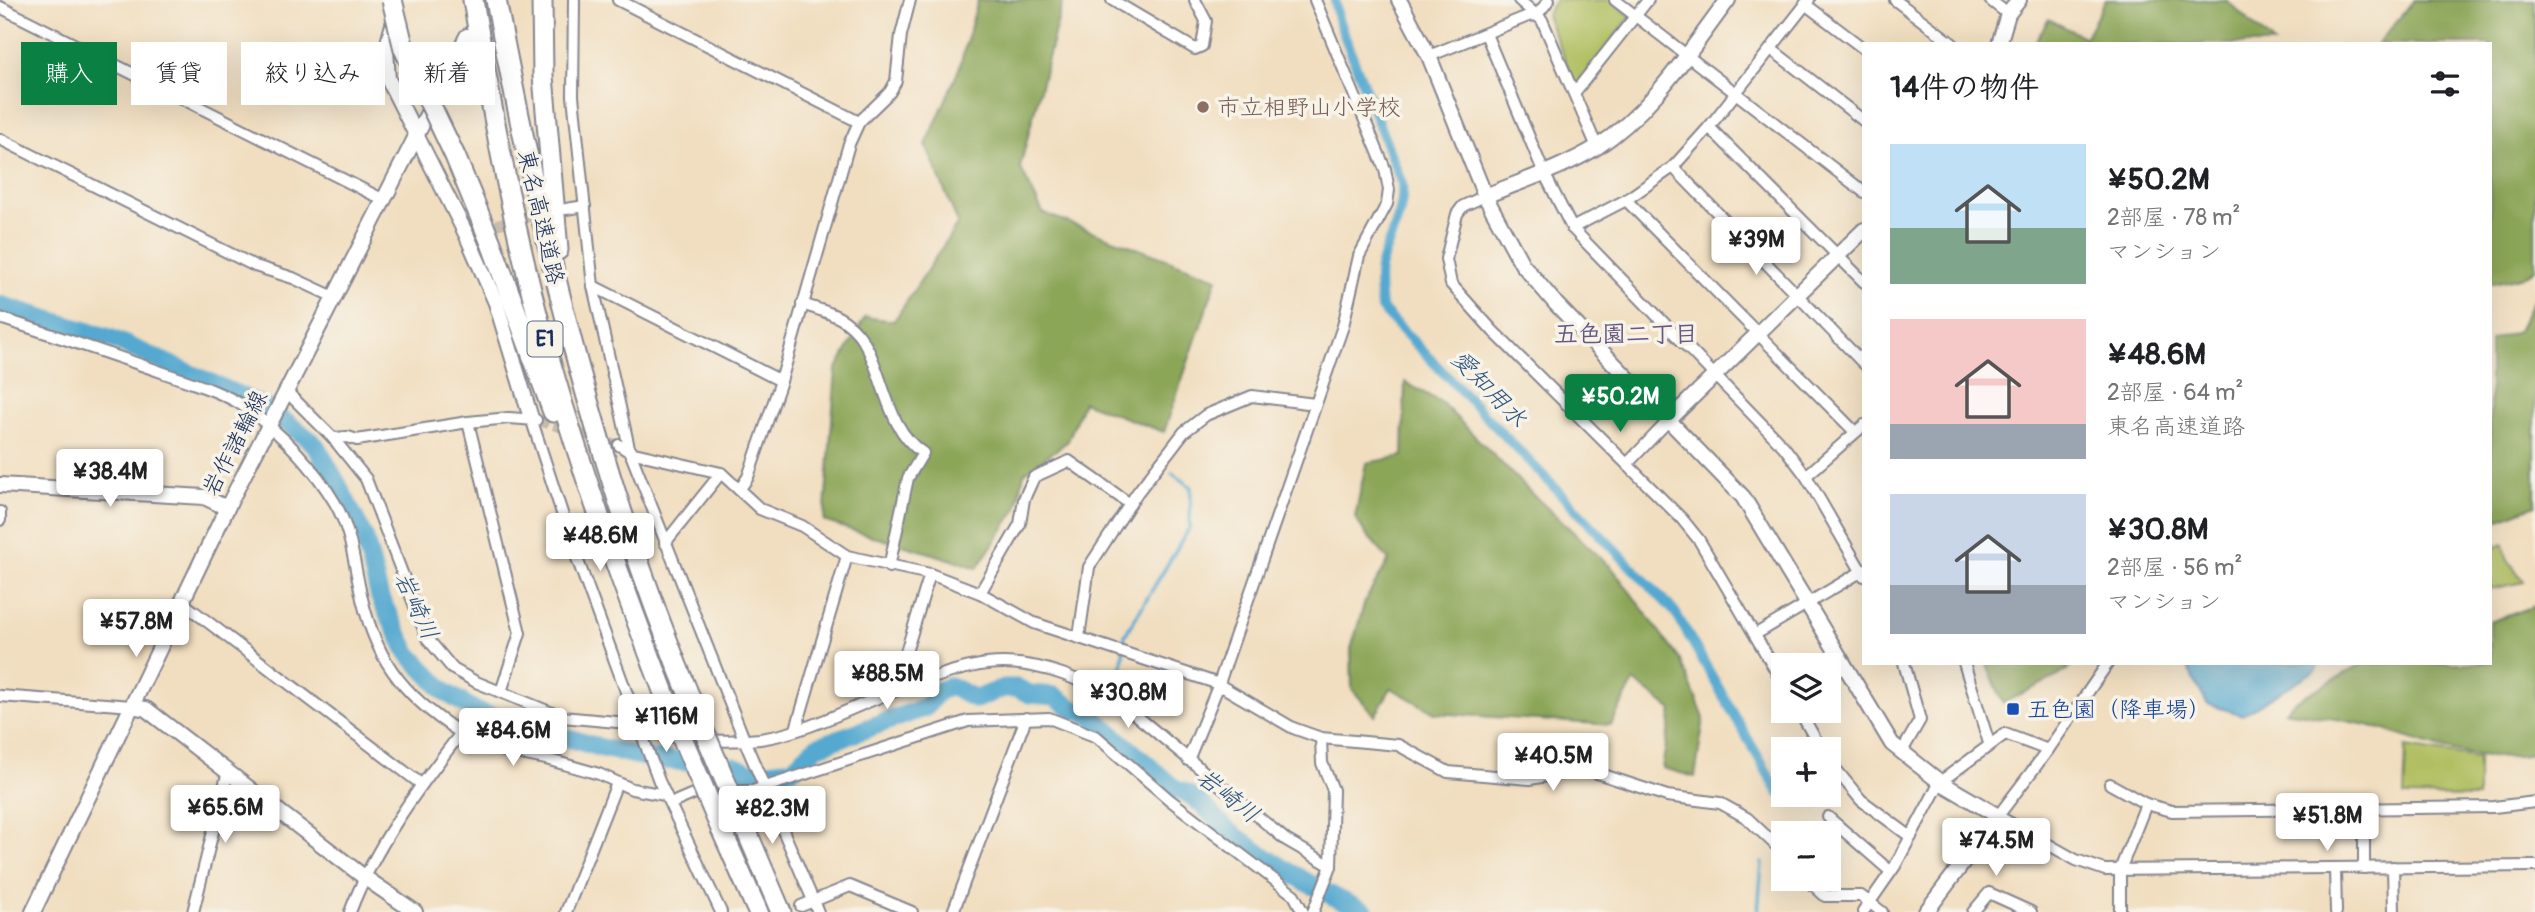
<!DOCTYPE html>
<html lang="ja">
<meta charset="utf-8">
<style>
:root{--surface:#fff;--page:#f2f2f2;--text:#202124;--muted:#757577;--accent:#0b8043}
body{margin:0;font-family:Pangolin,"Klee One",sans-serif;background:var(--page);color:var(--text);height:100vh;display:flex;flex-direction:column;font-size:26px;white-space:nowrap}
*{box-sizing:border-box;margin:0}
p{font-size:23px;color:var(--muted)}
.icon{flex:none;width:38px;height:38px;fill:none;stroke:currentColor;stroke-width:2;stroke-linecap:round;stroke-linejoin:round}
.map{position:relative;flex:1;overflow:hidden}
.panel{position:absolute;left:1862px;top:42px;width:630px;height:623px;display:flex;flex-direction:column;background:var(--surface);border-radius:0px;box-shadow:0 7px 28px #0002}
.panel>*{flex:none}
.hud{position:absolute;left:21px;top:42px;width:665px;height:63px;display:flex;gap:14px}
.controls{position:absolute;left:1771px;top:653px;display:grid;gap:14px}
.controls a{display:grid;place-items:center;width:70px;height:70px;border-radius:0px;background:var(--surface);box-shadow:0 7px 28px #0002;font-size:35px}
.price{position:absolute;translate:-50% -60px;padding:0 16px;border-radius:7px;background:#fff;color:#222;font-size:23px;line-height:46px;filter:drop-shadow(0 2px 4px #0008)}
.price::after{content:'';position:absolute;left:50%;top:42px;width:21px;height:16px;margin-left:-10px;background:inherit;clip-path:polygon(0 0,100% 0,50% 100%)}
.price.on{background:var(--accent);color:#fff}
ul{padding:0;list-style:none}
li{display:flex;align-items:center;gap:21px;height:175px;padding:0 28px}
li span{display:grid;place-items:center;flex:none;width:196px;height:140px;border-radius:0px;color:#555}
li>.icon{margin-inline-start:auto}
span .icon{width:84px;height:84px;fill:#fffc;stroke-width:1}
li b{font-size:30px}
h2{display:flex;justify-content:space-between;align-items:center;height:84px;padding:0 28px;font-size:30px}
.tag{padding:0 24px;border-radius:0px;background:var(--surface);box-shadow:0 7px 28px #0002;font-size:24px;line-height:63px}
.tag.on{background:var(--accent);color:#fff}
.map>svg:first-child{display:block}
.green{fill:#b1bf62;stroke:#667760;stroke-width:2}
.forest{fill:#8ca658;stroke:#546a5b;stroke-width:2}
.water{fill:#54a9d0;stroke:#386c97;stroke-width:2}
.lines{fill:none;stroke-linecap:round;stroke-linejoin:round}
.stream{stroke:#54a9d0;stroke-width:3.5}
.canal{stroke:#54a9d0;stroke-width:10}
.river{stroke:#54a9d0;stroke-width:19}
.street-tunnel{stroke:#c6bbac;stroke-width:10;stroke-dasharray:10 5;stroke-linecap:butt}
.street-casing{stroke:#86868f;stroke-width:14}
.secondary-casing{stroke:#86868f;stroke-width:18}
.highway-casing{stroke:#86868f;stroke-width:23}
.street{stroke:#fff;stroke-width:10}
.secondary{stroke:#fff;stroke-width:14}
.highway{stroke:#fff;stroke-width:19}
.highway-bridge-casing{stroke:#86868f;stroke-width:23;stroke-linecap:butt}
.highway-bridge{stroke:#fff;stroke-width:19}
.education-dot{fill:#8d6e63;stroke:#f7f3e8;stroke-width:2.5}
.transit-dot{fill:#1a4fb4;stroke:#f7f3e8;stroke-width:2.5}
.labels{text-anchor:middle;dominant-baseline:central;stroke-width:7;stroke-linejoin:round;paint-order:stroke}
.shield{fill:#f7f3e8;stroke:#5d6a87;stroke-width:2}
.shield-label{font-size:21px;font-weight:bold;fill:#1b2f5e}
.education-label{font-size:23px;fill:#785e54;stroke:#f7f3e8;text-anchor:start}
.street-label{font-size:23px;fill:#1b2f5e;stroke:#f7f3e8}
.transit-label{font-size:23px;fill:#164399;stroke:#f7f3e8;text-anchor:start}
.neighbourhood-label{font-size:24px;font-weight:bold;fill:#665883;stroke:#f7f3e8}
.water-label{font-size:24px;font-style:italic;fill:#2c5480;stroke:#f7f3e8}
</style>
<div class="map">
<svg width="2535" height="912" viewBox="0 0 2535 912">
<rect width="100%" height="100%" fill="#f7f3e8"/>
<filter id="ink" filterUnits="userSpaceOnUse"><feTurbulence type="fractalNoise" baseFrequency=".0143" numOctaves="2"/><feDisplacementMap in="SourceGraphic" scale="14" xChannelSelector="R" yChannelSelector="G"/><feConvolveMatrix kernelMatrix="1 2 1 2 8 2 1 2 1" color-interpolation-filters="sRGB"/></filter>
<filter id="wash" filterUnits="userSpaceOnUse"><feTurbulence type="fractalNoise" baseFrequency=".00686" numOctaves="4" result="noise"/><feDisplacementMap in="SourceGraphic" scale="28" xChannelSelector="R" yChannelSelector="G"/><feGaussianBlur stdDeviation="1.57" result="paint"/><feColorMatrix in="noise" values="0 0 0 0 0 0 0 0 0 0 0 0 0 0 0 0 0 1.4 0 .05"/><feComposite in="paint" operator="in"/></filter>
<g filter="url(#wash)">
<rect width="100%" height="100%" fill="#f1dec0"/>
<g class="green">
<path d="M1556,0h54l21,16 -55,70 -30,-71z"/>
<path d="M2504,544l3,14 17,24 -34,7v-40z"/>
<path d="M2406,747l72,11v39l-74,-1z"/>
</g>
<g class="forest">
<path d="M978,0h85l-43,167 23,46 174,65 -53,154 -81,-30 -15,39 -44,32 -7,35 -40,60c-51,-18 -102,-29 -153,-47l12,-151 29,-53 29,4 64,-98 -32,-78 33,-76z"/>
<path d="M2106,0h120l48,44h-240l15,-25 36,19z"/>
<path d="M2414,0h121v269l-7,6 -38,9v-240h-112z"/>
<path d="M2535,297v208l-45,18v-183l28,-9z"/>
<path d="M1405,382l37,21 87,88 84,78 68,92 23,57 -9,59 -33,-9 10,-58 -38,-29 -23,44 -176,-12 -44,-25 -16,28 -23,-27 -1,-40 14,-48 24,-41 -24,-27 -10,-16 11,-54 37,-7z"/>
<path d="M2535,606v148c-65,10 -104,-10 -164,-28 -28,-7 -58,-10 -86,-15l10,-10 69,-38h126v-41z"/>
<path d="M1986,663h89l-15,12 -57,28z"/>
</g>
<path class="water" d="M2185,663h134l-3,7 -74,45 -35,-11z"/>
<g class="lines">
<g class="stream">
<path d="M1088,713l10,-3 21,-17 6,-58 65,-108 1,-40 -19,-14"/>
<path d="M1758,912l4,-49"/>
</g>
<path class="canal" d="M1335,0l3,19 64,165c3,30 -13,52 -21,80 -4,13 -1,30 0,44l294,304 104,181"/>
<path class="river" d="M0,305l110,33 157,70 39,29 10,9 22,39 27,54 15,59 28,55 37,39 31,19 126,37 52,11 79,7 21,8 38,-5 24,-22 110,-40 11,-15 13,-6 26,13 28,-11h13l13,6 25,2 21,15 12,2 88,77c23,4 36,28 54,42 41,31 88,58 135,80"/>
</g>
</g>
<g filter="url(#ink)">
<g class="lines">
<g class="street-tunnel">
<path d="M481,228l63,-14"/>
<path d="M539,421l80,24"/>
</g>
<defs>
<g id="street">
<path d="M574,0l-1,96 20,190 37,166 118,297 70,163"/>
<path d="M618,0l241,122"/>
<path d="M1112,0l83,49 7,-3 4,-25 -11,-21"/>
<path d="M1519,0l23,20 55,127"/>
<path d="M1615,0l249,192"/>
<path d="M1895,0l58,44"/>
<path d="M1990,0l18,14"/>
<path d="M1805,4l59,45"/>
<path d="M0,7l382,192"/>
<path d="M1486,34l58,139 28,55 212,219 22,29 58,100"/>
<path d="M1771,49l93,72"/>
<path d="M1429,56l99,-40 9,-1 12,-15"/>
<path d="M1575,92l73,-92"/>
<path d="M1709,127l155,155"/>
<path d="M0,139l255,127 38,12 41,19"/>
<path d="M1673,167l191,197"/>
<path d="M1485,196l-22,10 -6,8 -11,45 5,25 42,47 189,188 17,21 84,143"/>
<path d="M1626,200l229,232"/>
<path d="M566,209l19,-3"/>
<path d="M1572,228l54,-28 47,-33 36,-40 100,-127"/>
<path d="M593,286l188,95"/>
<path d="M802,304c14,5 33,9 45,19 38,27 32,102 76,130l-15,25 -19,89"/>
<path d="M0,318c56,18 111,36 167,56 25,9 56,18 78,33 36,26 67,57 90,96 15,26 18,53 24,82 14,71 41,109 102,148"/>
<path d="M287,392l46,46 15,-1 9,3 111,-18 41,-4 27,2"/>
<path d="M531,418l43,132 85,231 62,131"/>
<path d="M468,422l52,211 -19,59"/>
<path d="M333,438l33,41 61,159 26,31 23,13 86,35 77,7"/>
<path d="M619,445l11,7 91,21 39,36 42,17 45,30 83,18 50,19 54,30 182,60 77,45 28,10 77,7 50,27 82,7 55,-10 82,27 53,7 27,15 36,34"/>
<path d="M1628,463l42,-44"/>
<path d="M1806,476l58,-51"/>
<path d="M740,489l8,-12 33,-96 68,-237 10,-22 31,-30 6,-11 5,-46 9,-35"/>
<path d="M0,512v8"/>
<path d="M665,543l56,-70"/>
<path d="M980,593l40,-69 4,-25 10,-22 35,-16 61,43"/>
<path d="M183,603l238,181"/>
<path d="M1756,634l108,-64"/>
<path d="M1079,637l10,-70 48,-74 47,-61 22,-17 46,-19 63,8"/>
<path d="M1964,663l25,80"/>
<path d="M2108,663l-60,87 -50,66 78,44 29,10 430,-4"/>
<path d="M894,691c30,-9 61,-23 93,-27 51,-6 105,18 145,48l154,128 45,26"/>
<path d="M0,696l132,10"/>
<path d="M1799,710l22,39"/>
<path d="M796,729l51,-173"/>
<path d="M641,730c36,10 81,13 119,9 45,-6 91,-31 134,-48l36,-117"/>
<path d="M1901,753l19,-33 -16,-57"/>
<path d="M1188,760l29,-71 126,-363 16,-70 28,-52 2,-14 -4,-21 -70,-169"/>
<path d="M1829,761l32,39 50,37"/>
<path d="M2110,784l36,20 26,7 322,-4 41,-5"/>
<path d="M672,803l28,-12h53l215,-70 81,-3 48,19 73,63 124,95 9,17"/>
<path d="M2364,808v60"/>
<path d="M1828,817l62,54"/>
<path d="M2393,867l1,45"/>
<path d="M2335,868l1,44"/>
<path d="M1806,878l19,18h36l21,16"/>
<path d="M801,906l49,-20 62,26"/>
<path d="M193,912l35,-141"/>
<path d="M350,912c25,-66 68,-124 111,-179l35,16 50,10 53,15 33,15 33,6"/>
<path d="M566,912l51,-129"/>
<path d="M953,912l73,-194"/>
<path d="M1313,912l18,-46 2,-76 -11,-27 -1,-25"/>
<path d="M1863,912l32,-46 45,-84 65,-48 43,16"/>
<path d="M1973,912l16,-19 42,19"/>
<path d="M2120,912v-42l26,-66"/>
</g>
<g id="secondary">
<path d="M1399,0l30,56 56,140 37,68 34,40 187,193 149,247 48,38 58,34 -72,96"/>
<path d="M395,17l-9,33 2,29 78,155 30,69 35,115"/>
<path d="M1999,44l9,-30 11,-14"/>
<path d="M1485,196c37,-15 78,-28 112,-49 55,-35 93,-97 131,-147"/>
<path d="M1670,419l194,-189"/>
<path d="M0,485l204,12 23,11"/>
<path d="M132,706l14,3 218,168 51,35"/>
<path d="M33,912l194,-404 240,-472"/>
</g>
<g id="highway">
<path d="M473,0c21,123 44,248 79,368 34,118 76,232 120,346"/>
<path d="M496,0c47,247 104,485 202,717"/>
<path d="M542,0l1,76 15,174"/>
<path d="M455,156l36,87 62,169"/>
<path d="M721,829l37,83"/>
<path d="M747,832l34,80"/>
</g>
</defs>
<use href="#street" class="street-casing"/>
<use href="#secondary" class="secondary-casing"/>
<use href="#highway" class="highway-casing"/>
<use href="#street" class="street"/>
<use href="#secondary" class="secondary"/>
<use href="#highway" class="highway"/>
<defs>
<g id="highway-bridge">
<path d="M392,0l12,49 51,107"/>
<path d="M672,714l49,115"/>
<path d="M698,717l49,115"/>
</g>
</defs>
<use href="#highway-bridge" class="highway-bridge-casing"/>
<use href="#highway-bridge" class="highway-bridge"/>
</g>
</g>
<circle class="education-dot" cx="1203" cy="107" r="7"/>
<rect class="transit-dot" x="2006" y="702" width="14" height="14" rx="3.5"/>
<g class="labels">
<rect class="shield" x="527.5" y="321.5" width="35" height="35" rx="5"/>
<g class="shield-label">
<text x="545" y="339">E1</text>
</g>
<g class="education-label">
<text x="1217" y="107">市立相野山小学校</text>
</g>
<g class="street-label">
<text transform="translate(541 217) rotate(77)">東名高速道路</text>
<text transform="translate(235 443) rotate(-63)">岩作諸輪線</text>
</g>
<g class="transit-label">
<text x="2027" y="709">五色園（降車場）</text>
</g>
<g class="neighbourhood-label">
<text x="1626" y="334">五色園二丁目</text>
</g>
<g class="water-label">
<text transform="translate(1489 389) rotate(46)">愛知用水</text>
<text transform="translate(416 606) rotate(65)">岩崎川</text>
<text transform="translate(1228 796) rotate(38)">岩崎川</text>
</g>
</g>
</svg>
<div class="controls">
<a><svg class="icon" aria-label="layers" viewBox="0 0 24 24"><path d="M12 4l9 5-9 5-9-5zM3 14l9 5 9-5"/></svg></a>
<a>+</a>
<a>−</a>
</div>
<b class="price" style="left:1756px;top:277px">¥39M</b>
<b class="price on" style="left:1620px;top:434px">¥50.2M</b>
<b class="price" style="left:110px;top:509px">¥38.4M</b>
<b class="price" style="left:600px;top:573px">¥48.6M</b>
<b class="price" style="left:136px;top:659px">¥57.8M</b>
<b class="price" style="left:887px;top:711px">¥88.5M</b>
<b class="price" style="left:1128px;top:730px">¥30.8M</b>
<b class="price" style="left:666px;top:754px">¥116M</b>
<b class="price" style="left:513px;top:768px">¥84.6M</b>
<b class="price" style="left:1553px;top:793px">¥40.5M</b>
<b class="price" style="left:225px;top:845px">¥65.6M</b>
<b class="price" style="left:772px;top:846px">¥82.3M</b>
<b class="price" style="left:2327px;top:853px">¥51.8M</b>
<b class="price" style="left:1996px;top:878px">¥74.5M</b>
<div class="hud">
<a class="tag on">購入</a>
<a class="tag">賃貸</a>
<a class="tag">絞り込み</a>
<a class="tag">新着</a>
</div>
<section class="panel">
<h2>14件の物件<svg class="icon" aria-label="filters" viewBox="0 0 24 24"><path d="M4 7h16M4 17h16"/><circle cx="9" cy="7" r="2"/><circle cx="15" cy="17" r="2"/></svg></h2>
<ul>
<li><span style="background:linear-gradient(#bfe0f5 60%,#7fa58c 0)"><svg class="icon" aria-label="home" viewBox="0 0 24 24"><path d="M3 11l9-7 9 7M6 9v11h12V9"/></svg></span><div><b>¥50.2M</b><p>2部屋 · 78 m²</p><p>マンション</p></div></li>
<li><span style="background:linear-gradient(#f6c9c9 75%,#9aa5b1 0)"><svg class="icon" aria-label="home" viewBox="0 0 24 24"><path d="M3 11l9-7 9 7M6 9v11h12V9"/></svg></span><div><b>¥48.6M</b><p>2部屋 · 64 m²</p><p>東名高速道路</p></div></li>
<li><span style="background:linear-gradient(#c9d6e8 65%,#9aa5b1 0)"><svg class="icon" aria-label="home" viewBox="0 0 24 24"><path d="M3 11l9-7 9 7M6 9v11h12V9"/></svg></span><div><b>¥30.8M</b><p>2部屋 · 56 m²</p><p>マンション</p></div></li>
</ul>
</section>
</div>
